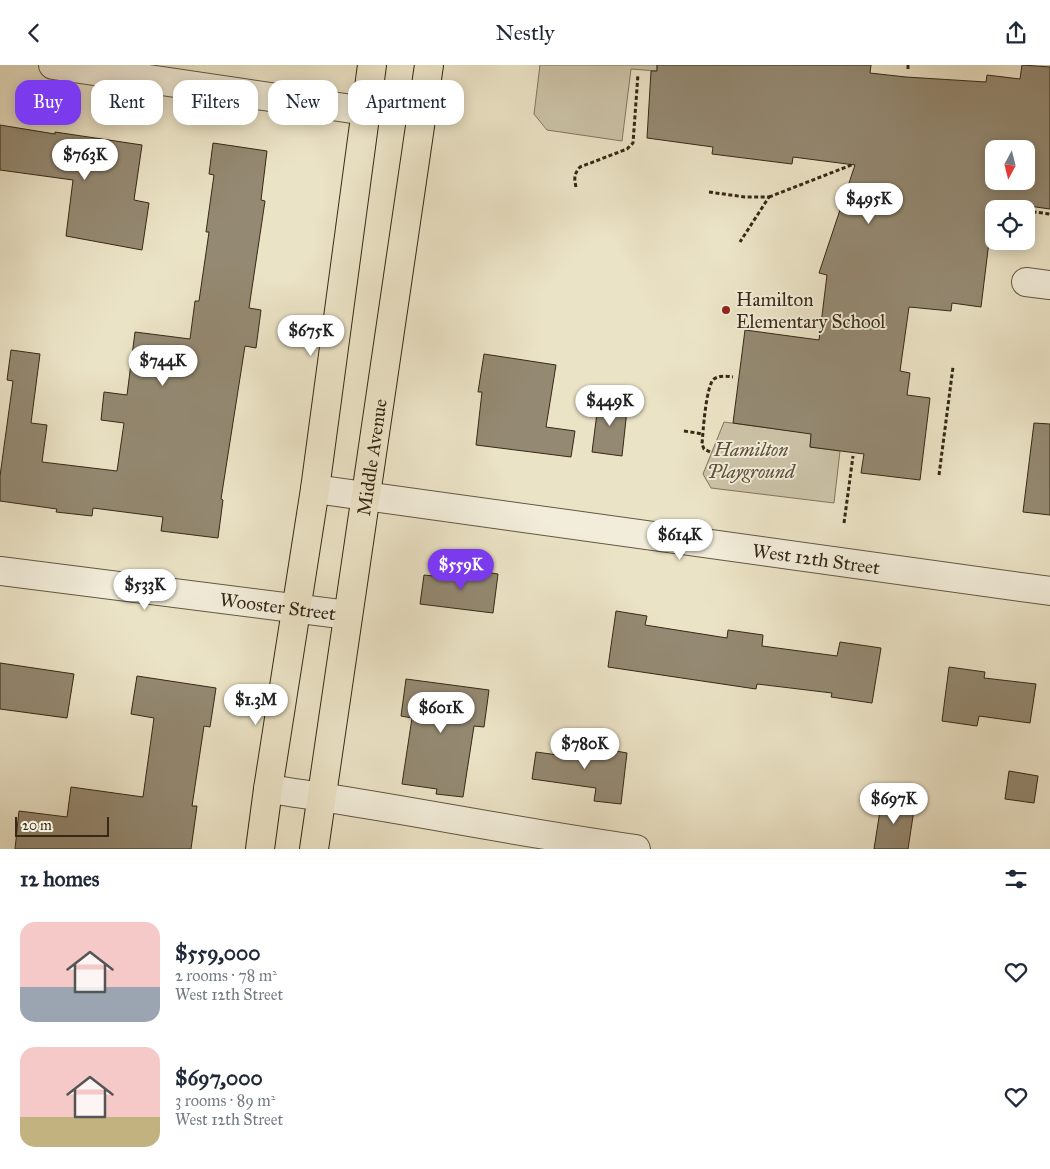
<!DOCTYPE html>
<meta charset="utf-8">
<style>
:root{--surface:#fff;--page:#f6f6f7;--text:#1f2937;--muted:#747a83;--accent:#7c3aed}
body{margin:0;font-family:"IM FELL Great Primer",serif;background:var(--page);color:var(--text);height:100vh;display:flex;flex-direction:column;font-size:19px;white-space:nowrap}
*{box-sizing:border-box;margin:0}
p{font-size:16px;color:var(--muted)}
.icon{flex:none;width:28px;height:28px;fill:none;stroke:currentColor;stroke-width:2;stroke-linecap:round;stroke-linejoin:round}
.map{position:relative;height:784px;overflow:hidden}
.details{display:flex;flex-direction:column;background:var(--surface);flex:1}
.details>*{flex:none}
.hud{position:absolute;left:15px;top:15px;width:500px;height:45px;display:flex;gap:10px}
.needle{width:32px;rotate:187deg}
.buttons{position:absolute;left:985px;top:75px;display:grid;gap:10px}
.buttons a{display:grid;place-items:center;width:50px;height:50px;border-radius:10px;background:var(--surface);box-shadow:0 2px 12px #0003;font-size:25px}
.scale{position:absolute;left:15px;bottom:12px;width:94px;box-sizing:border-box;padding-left:5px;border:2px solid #352816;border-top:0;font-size:14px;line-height:18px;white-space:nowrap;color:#352816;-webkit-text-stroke:4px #f2edda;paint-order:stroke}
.price{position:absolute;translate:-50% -42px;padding:0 11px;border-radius:18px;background:#fff;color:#222;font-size:16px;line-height:32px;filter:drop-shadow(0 1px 2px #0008)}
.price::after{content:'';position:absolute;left:50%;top:30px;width:15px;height:11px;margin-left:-8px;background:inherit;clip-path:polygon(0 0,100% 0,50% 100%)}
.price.active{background:var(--accent);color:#fff}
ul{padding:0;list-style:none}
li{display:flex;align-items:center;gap:15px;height:125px;padding:0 20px}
li span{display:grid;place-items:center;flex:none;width:140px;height:100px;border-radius:15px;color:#555}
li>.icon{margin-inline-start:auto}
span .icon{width:60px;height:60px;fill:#fffc;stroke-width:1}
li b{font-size:21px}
h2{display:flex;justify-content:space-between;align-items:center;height:60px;padding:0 20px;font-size:21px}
.tag{padding:0 18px;border-radius:15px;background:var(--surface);box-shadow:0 2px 12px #0003;font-size:18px;line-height:45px}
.tag.active{background:var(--accent);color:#fff}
header{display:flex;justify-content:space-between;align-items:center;height:65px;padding:0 20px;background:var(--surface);font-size:22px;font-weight:600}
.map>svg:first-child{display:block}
.green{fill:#ccc3a8;stroke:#80765f}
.building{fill:#948972;stroke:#352816;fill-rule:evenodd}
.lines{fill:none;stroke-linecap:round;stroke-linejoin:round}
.minor-casing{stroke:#625742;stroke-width:30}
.major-casing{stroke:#352816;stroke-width:30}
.path{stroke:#352816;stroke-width:3;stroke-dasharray:4 2.5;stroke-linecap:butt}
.minor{stroke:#f2edda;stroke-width:28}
.major{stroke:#ebe3c6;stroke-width:28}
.poi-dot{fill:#8f2418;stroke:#f2edda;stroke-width:2}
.labels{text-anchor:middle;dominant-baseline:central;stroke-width:4;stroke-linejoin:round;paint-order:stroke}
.poi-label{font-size:19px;fill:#352816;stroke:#f2edda;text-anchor:start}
.park-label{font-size:19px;font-style:italic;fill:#5b4f3a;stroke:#f2edda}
.street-label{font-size:19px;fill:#352816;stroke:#f2edda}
</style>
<header><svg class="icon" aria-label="back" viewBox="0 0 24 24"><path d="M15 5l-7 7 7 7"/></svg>Nestly<svg class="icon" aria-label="share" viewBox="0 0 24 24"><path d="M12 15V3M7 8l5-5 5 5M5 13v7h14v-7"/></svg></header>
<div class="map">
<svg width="1050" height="784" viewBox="0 0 1050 784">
<rect width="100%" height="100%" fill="#ebe3c6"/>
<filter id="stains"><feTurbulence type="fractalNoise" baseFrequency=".004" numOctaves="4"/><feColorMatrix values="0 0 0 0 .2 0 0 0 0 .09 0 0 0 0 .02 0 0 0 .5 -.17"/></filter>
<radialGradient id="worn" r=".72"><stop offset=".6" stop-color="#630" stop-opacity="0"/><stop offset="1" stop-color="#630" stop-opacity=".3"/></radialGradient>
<g class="green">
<path d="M540,0h117v6l-26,-2 -9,72 -75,-11 -13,-16z"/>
<path d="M724,357l68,9 20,-6 -2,22 30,4 -6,52 -123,-15 -8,-14z"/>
</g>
<g class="building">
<path d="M657,0h214l-1,8 36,4 80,5 1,-7 33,4 2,-14 28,2v142l-56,-8 -13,106 -29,-4 -1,8 -42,-4 -9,64 10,2 -3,22 23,3 -10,82 -59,-7 3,-19 -54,-7 1,-13 -78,-11 12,-93 74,10 8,-65 -8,-2 36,-108 -62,-8 -1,7 -80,-10 1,-7 -66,-9 4,-67h6zM994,84h32v32h-32z"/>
<path d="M0,60l55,9v-2l87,13 -8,55 15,3 -7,47 -76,-14 7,-56 -73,-10z"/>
<path d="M213,78l54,8 -6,49 4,1 -16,107 12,2 -5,38 -11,-2 -24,153 2,1 -5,38 -57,-7 2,-14 -70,-9 -1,8 -36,-4 1,-3 -57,-8v-25l13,-95 -6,-1 4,-30 29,4 -9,69 16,2 -5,37 75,9 7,-48 -23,-3 3,-28 23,3 8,-63 55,7 5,-38h4l10,-69h-3l8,-57 -5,-1z"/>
<path d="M484,289l72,11 -10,62 29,4 -4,26 -95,-12 6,-53h-4z"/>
<path d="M599,332l29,4 -6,55 -30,-4z"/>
<path d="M1034,358l16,1v91l-27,-3z"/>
<path d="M473,505l25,4 -5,39 -73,-9 4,-29 29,3 1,-6 18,2z"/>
<path d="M616,546l31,5 -2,9 82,13 1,-8 35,5 -1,11 75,10 3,-14 41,6 -9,55 -41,-6 1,-4 -75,-9 -1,5 -148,-22z"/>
<path d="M0,598l74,11 -7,44 -67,-9z"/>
<path d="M949,602l36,5 -1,6 52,6 -6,39 -51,-7 -2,10 -35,-5z"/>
<path d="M137,611l79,12 -6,39 -6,-1 -12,80h5l-6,43h-176l4,-38 48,6 4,-30 72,10 11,-79 -23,-4z"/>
<path d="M406,614l83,11 -5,37 -10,-1 -11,71 -27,-3 1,-5 -35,-5 10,-66 -11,-2z"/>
<path d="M561,676l66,12 -6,51 -27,-3 2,-13 -64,-9 4,-27 22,3z"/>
<path d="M1009,706l29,5 -4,27 -29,-4z"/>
<path d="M882,733l33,5 -7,46h-34z"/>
</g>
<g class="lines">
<defs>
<g id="minor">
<path d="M53,0l313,46"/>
<path d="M1026,217l24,3"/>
<path id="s1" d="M315,424l735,102"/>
<path id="s2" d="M0,506l348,44"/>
<path d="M268,724c123,17 245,43 368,60"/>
</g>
<g id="major">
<path d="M260,784l8,-60 47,-300 57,-424"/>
<path id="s3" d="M314,784l115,-784"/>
</g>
</defs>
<use href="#minor" class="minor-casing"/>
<use href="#major" class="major-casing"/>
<g class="path">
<path d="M908,4v-4"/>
<path d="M576,122c-2,-9 -2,-13 4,-20l47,-18 6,-6 5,-69"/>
<path d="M709,127l36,5h24l-29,45"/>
<path d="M769,132l85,-33"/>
<path d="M1000,142l11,2"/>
<path d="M1026,146l24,3"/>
<path d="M684,366l19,3"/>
<path d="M710,387l-6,-3 -2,-5c1,-12 4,-59 12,-65 6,-4 13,-3 19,-2"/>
<path d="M939,410l14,-108"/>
<path d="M844,458l9,-67"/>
</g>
<use href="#minor" class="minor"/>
<use href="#major" class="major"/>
</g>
<circle class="poi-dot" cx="726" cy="245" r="5"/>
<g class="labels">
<g class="poi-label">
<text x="736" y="234">Hamilton<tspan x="736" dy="22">Elementary School</tspan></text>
</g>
<g class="park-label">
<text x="751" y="384">Hamilton<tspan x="751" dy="22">Playground</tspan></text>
</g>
<g class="street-label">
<text stroke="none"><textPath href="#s3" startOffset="396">Middle Avenue</textPath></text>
<text stroke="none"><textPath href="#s1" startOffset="506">West 12th Street</textPath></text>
<text stroke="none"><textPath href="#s2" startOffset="280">Wooster Street</textPath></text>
</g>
</g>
<rect width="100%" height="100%" filter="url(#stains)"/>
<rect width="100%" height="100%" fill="url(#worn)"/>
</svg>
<div class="buttons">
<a><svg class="needle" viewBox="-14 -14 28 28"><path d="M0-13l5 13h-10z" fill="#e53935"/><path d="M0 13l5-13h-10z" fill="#747a83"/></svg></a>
<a><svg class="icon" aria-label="locate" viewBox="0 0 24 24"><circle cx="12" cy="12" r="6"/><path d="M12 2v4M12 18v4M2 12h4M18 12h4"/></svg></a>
</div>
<div class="scale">20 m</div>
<b class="price" style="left:85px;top:116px">$763K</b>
<b class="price" style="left:869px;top:160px">$495K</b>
<b class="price" style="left:311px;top:292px">$675K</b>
<b class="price" style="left:163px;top:322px">$744K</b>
<b class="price" style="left:610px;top:362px">$449K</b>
<b class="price" style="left:680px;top:496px">$614K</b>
<b class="price active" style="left:461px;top:526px">$559K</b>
<b class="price" style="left:145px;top:546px">$533K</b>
<b class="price" style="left:256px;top:661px">$1.3M</b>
<b class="price" style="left:441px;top:669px">$601K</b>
<b class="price" style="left:585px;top:705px">$780K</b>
<b class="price" style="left:894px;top:760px">$697K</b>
<div class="hud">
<a class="tag active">Buy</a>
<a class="tag">Rent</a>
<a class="tag">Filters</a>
<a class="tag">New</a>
<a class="tag">Apartment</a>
</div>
</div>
<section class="details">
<h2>12 homes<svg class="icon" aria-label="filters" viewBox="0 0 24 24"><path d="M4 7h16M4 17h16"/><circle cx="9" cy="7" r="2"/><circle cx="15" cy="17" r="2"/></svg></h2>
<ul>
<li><span style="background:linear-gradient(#f6c9c9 65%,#9aa5b1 0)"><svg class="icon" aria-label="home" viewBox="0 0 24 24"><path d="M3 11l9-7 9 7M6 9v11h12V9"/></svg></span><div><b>$559,000</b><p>2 rooms · 78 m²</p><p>West 12th Street</p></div><svg class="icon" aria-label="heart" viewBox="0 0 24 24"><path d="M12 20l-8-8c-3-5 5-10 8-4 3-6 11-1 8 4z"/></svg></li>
<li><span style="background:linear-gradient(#f6c9c9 70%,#c2b280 0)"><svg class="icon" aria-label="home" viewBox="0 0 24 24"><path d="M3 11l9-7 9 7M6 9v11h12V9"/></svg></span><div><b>$697,000</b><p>3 rooms · 89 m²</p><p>West 12th Street</p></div><svg class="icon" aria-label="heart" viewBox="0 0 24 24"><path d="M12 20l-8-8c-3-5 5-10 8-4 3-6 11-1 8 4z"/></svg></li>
</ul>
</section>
